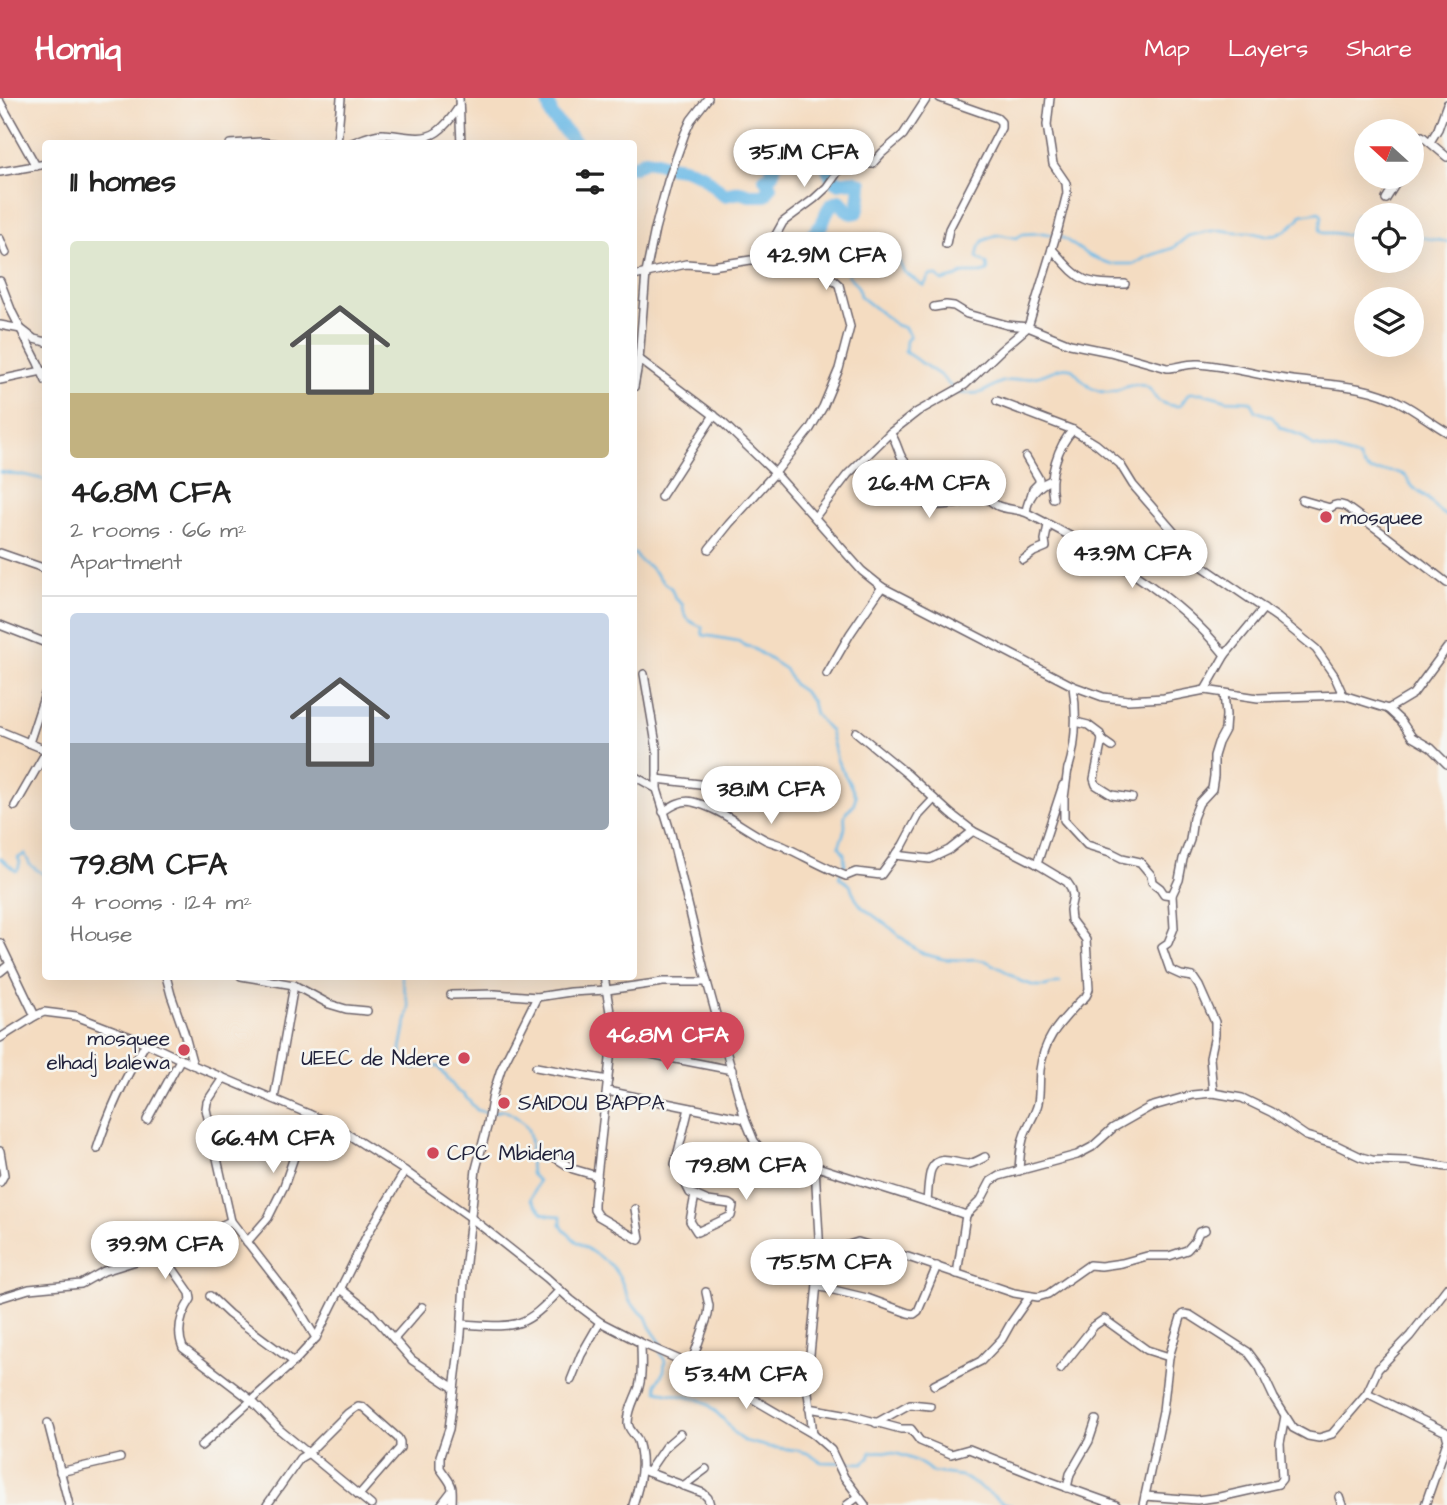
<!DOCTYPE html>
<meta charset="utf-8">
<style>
:root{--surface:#fff;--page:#f6f6f6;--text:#222;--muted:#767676;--line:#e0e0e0;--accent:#d1495b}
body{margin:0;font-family:"Architects Daughter",sans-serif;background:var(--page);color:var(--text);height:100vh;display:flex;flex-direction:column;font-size:26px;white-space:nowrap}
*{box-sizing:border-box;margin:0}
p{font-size:23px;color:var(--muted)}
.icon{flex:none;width:38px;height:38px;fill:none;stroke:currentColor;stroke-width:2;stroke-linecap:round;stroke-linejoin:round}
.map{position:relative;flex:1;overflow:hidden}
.drawer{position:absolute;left:42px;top:42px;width:595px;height:840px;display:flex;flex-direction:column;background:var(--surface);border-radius:7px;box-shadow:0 7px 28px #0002}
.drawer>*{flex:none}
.needle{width:46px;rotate:291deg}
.fabs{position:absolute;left:1354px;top:21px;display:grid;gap:14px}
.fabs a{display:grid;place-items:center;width:70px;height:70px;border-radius:50%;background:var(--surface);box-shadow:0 7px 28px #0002;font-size:35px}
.price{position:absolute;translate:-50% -60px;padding:0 16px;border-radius:24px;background:#fff;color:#222;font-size:23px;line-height:46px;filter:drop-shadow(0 2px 4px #0008)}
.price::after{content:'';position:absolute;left:50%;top:42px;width:21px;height:16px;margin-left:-10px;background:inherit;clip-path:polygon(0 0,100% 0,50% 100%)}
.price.on{background:var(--accent);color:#fff}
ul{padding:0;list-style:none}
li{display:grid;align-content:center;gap:14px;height:371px;padding:0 28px}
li+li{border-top:2px solid var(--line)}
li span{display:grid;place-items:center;height:217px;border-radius:7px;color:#555}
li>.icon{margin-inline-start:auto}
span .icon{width:126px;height:126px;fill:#fffc;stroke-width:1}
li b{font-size:30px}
h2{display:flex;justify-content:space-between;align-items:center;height:84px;padding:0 28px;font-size:30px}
header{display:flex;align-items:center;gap:42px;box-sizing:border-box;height:98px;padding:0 35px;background:var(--accent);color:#fff}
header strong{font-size:33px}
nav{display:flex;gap:38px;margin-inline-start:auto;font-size:24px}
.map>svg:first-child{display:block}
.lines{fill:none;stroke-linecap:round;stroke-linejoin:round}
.stream{stroke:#6cbae6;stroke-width:2.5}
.river{stroke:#6cbae6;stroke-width:14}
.street-casing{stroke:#6c636a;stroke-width:10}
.street{stroke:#fff;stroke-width:7}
.poi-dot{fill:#d1495b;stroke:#f6f6f2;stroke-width:2.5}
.labels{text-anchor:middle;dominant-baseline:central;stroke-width:5;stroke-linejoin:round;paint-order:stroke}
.poi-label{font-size:21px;fill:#22223b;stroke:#f6f6f2;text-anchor:start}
</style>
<header>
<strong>Homiq</strong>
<nav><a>Map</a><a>Layers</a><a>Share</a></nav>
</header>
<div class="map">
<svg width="1447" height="1407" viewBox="0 0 1447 1407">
<rect width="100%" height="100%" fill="#f6f6f2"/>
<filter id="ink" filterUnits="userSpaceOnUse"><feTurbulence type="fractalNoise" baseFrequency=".0143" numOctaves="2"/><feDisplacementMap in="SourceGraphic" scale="14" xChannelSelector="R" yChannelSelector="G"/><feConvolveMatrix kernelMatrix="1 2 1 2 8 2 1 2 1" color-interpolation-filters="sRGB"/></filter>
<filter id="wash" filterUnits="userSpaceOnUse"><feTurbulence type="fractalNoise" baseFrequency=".00686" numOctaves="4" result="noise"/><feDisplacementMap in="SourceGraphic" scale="28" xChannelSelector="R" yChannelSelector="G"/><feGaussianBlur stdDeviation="1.57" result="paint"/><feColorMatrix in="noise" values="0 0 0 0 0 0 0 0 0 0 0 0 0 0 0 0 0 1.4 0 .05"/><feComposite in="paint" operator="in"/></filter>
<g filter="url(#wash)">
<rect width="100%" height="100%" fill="#f4dcc1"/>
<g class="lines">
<g class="stream">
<path d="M1394,117l-2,-4c-13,-5 -24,-1 -36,5l-5,15 -5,4 -12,-2h-11l-3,-3 2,-14 -3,-4 -18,3 -3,5 -11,10 -11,5 -10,1 -16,-4h-16l-14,-2 -15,2 -17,4 -15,12 -27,9 -11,7h-24l-6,-2 -17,-7 -25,-17 -10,-3 -9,-2 -21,1 -7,4 -14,-3h-6l-13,6 -4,6 -2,10 2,2 8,5 1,7 -7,2h-17l-7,4 -15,4 -5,-5 -5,-1 -3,1 -5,10 -20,-14 -8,-17 -14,-13 -9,-4 -18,-2 -10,7c5,10 4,21 3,32l10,12 2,9 36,29 9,3 5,8 -4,5 -1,11 36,24 16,17c6,0 14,1 21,0 9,-1 16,-9 24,-11 13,-2 25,-4 37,-6 10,-2 21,-11 31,-8 4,1 14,17 23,21 22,10 31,-7 47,-4 14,2 10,10 19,16 5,4 14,5 21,5l9,-13h13l25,7 22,1 3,2 4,8 16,6 9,11 21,8 11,10 22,4 24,8c10,23 26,8 43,16 7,3 6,8 11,13 4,4 9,7 13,10 9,8 9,14 21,19"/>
<path d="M1412,136c10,5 24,5 35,8"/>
<path d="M0,374l18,3h7l21,5"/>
<path d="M634,455l6,8 9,5 16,18 6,4 4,10 8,7c0,13 8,18 19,22l1,8 35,6 8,5 5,1 34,22 9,16 9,6 9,11 3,12 15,17 7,29 19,36 -3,10c-11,9 -8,8 -8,21 -1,7 -4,13 -6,19l5,7 1,11 -6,13 11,8 6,14 6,8 30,22 22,19 10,6 19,5 20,1 11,-1 12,2 21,11 13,9 15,5h10l15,-4"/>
<path d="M0,760l16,13 2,-1 2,-8 -2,-4 7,-4 5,11 16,11"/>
<path d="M401,878l8,31 -8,42 1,6 5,10 7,3 17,-3 8,2 18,24 6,3 14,16 11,3 16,-3c37,18 23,31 27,64l7,7 -7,18 12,14 6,2 12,1v9l3,5 12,11 35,24 9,13 10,24 16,15 4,10 11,16v11l4,7 -1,10 -8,13 1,7 41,8 9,4 18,18 9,12 10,8 25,6 27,3 11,3 14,9 42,1 6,-5 2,-6c21,-3 47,7 61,20l29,4 16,9 25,17 9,3"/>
</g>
<g class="river">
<path d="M547,0l5,19 25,27"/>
<path d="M634,69l11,-7 12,2 11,4 15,2 19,7 22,20 16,-3 10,3h15l5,-8 -5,-9 7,-4 2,-5 -3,-5c8,-2 14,-5 17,-12l-3,-7 1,-4 11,-2 20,11 6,9 11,22 3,2 15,-2 9,3c-1,10 -1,19 -4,28 -12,3 -10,-4 -17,-11 -17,5 -12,17 -21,27 -2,3 -6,5 -8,9l9,12 6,3 7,-2 2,-6 7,-3 3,2"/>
</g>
</g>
</g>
<g filter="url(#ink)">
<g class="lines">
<defs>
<g id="street">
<path d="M459,0l2,46"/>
<path d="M940,0l57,20 4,4v6l-52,101 -3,15"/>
<path d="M0,4l36,64"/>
<path d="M1430,44l8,-13 9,-25"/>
<path d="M230,46l31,-2 16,2"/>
<path d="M337,46l4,-46"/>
<path d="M350,46c10,-4 21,-10 32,-10 18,0 39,9 55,-2 9,-6 16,-16 22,-25"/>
<path d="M1412,49c2,-6 4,-9 10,-11l25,21"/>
<path d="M0,74l46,-8"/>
<path d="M1386,101l14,-22"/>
<path d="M0,141l6,14"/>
<path d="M1052,151c28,31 29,36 73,35"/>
<path d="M754,162l18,-18 11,-20 31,-23 13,-12 12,-17 18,-8 15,2 10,-11 21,-18 24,-37"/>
<path d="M634,178l52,-12 26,2 58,-9 18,-1 33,13 18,16 11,42 -11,42 -16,38 -13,22 -35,44 -55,-53 -81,-61"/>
<path d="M0,183l12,31 26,51 8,18"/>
<path d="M934,209l12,-2 8,1 13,8 40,11 21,2 42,17 40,8 57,16c11,0 19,-5 32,-4 27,2 54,10 80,14 40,7 86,5 122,25 16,8 30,20 46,29"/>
<path d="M0,227l21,4 13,10 12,3"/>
<path d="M0,282l42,-9"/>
<path d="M634,289l5,-28 7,-86 9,-44 13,-48 17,-48 6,-13 17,-22"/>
<path d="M997,303l76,29 23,14 24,20 13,21 52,60 14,19 79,54 38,31 18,26 9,20"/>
<path d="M890,335c7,8 7,16 12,25 4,6 11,11 13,19 4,18 -4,14 13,29l26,-2 31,-7c4,3 9,7 13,9 10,4 22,3 31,8 71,37 146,78 196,141l-20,35"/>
<path d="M1026,359l13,22v4l-6,6 -2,7"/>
<path d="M661,399l53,-82"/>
<path d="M1053,400c-5,-21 5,-53 20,-68"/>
<path d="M1302,402l28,8c5,-4 8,-4 15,-2l36,26 66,51"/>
<path d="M1026,414c2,-15 11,-26 25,-32"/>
<path d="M815,419l33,-43 42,-41 27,-21 48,-27 35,-34 28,-24 30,-98 9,-36 -1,-10 -13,-19 -6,-39 3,-27"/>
<path d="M709,451l20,-25 46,-51 87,98 20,16 191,99 30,11 25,3 36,-2 41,-8 53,8 85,-3 45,14"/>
<path d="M0,455l46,16"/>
<path d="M1023,462l11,-8 12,-5 -1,-7 3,-15"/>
<path d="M0,527l46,18"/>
<path d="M1225,557l39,-47"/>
<path d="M644,576l13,76v39"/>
<path d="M827,576l23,-40 32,-47"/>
<path d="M1388,611l25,-15 34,-46"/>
<path d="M1388,611l13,12 11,16 19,11 16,16"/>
<path d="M1076,624l12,3 12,9 2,6 10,7"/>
<path d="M0,633l46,19"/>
<path d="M856,634l50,41 45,41 22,17 64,33 30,18 4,6 2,8 -3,14 1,10 15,20 3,49c-2,6 -3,9 -9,12 -21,23 -36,37 -40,69 -1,11 0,22 -2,33 -2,10 -9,20 -13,30 -5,12 -5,24 -6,38"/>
<path d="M1102,642l-8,39 2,6 16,10 20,3"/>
<path d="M29,645l17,-52"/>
<path d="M1068,670l-4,30v22l23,25 23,7 12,6 18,4 11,13 1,7 8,6 4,6 8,1"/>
<path d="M1068,672c9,-28 9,-55 5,-84"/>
<path d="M634,678l23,13 14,45 36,148 38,137 9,22 5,6c68,25 139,44 207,68l15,-15 10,-19 8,-5 78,-21 15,-8 21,-19 37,-21 42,-12 21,-2 29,5 29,14 35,24 30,9 25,12 11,3 35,1 40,6"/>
<path d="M657,681l60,7 46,1"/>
<path d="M15,708l31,-54"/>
<path d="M663,714c9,-6 19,-13 30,-10 27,6 49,26 73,38 7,3 14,4 21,8 19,9 38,20 59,28l10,-4 25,3 22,-30 16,-30 15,-16"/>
<path d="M895,757l35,4 19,-9 24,-19"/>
<path d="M1037,766l26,-79"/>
<path d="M0,845l35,73"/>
<path d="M0,874l10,-8"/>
<path d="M166,878l5,19 13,37 9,33"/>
<path d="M241,878l53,9 35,19 17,5 21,2"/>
<path d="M604,878l6,36v47l-16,144v7l4,6 41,24 1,-2 -5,-29"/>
<path d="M451,897l44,-1 42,3 33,-5 37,-2 56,-8h44"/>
<path d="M0,940l35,-22 9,-4 32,4 70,27 47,22 137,58 75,48 65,46 77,61 24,22 29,22 41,21 64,28 108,63 18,16 13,27 21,28"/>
<path d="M611,945l29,9 92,18"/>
<path d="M536,969l72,13"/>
<path d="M223,980l-16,24 -1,7 25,112"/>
<path d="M607,993l138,28"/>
<path d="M1213,995l-3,-35 5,-23v-13l-16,-36 -6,-9 -12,-2 -11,-5 -8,-23 6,-4 6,-15 -2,-33 7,-15 4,-21 7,-19 3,-22 6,-15 13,-14 2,-13v-20l4,-13 7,-13 1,-15 -2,-22"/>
<path d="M274,1001l20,-114"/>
<path d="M689,1010l-14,56 15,29 18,8 22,3 3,2 -2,10 -34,16 -7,-11 5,-26"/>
<path d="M147,1022l33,-60"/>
<path d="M97,1051c12,-38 28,-72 49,-106"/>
<path d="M0,1053l4,24 -4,7"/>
<path d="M554,1059l19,12 24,7"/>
<path d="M927,1104c1,-8 1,-28 5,-34 8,-15 25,-3 37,-4 5,-1 12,-5 16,-7"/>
<path d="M247,1144l21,-24 16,-32 25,-72"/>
<path d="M162,1155l28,40 1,6c-10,15 -15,32 -8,49l68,52 29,30 91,75"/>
<path d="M803,1155l17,1 38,-12 50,15 106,36 24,4 10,-3 41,-29 12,1 21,-3 25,-7h22l18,-6 8,-9 4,-9 6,-2"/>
<path d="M957,1176l9,-59"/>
<path d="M817,1188l50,12 41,15 6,1 4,-3 19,-45"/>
<path d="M341,1191l30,24 41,47 42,28"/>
<path d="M210,1198l19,18 65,48"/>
<path d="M0,1200l29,-9 52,-5 23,-13 58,-18 69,-32 65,84 20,33"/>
<path d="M462,1226c53,3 60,7 98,-34"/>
<path d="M394,1241l28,-32"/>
<path d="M691,1266l17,-49 1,-9 -3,-14"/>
<path d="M1060,1271l34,-43 10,-7 43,31 22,7"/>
<path d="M571,1282l10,-25 19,-33"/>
<path d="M934,1287l47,-24 21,-22 9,-16 19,-27"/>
<path d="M1367,1295l11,-24 32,-33 37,-48"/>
<path d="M809,1310l40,7 52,14h10l9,12 31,13 18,-5 80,32 67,24"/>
<path d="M48,1325l21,82"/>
<path d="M876,1325l34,-19 20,2"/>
<path d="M813,1336l-6,-50 13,-130 -5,-87"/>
<path d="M201,1348l93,-84 22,-24 51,-103 38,-64"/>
<path d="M642,1372l61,23 5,5 2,7"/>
<path d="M60,1374l60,-14"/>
<path d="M648,1374l17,-25 15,-13"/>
<path d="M683,1388l23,-17"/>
<path d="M1067,1390l3,-14 19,-33 7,-21"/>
<path d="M1145,1398l52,4 23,-3 58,-13 4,-5 -2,-36 5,-27"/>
<path d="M1339,1399l3,8"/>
<path d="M267,1407l33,-47 7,-4 41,-41 10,-7 5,1 35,31 2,4v6l-41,47"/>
<path d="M441,1407l10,-13"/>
<path d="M452,1407c1,-24 0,-19 -12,-37v-12l9,-27 12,-95 3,-53 12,-112 12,-46 5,-29 8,-25 36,-72"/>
<path d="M633,1407c7,-22 12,-41 5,-64 -3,-8 -9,-9 -10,-18 0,-14 7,-24 11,-36 4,-14 2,-30 2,-44"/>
<path d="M847,1407l11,-8"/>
<path d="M1143,1407l20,-94 6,-54 12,-40 3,-3 6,1 58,37 12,16 14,30 19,30 15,8 11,2 13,-4 35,-41 79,39 1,5"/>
<path d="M1425,1407l22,-63"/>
</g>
</defs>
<use href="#street" class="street-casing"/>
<use href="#street" class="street"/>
</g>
</g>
<g class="poi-dot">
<circle cx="1326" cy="419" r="7"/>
<circle cx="184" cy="952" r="7"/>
<circle cx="464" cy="960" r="7"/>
<circle cx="504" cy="1005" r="7"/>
<circle cx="433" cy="1055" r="7"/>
</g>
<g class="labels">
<g class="poi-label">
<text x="1340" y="419">mosquee</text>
<text x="170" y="940" text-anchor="end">mosquee<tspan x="170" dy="24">elhadj balewa</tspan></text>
<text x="450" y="960" text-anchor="end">UEEC de Ndere</text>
<text x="518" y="1005">SAIDOU BAPPA</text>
<text x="447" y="1055">CPC Mbideng</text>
</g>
</g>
</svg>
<div class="fabs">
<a><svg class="needle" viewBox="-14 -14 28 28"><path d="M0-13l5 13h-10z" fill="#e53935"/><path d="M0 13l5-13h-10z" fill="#767676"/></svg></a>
<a><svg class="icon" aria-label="locate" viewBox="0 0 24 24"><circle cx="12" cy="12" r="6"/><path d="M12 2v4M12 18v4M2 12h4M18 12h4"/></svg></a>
<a><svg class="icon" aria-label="layers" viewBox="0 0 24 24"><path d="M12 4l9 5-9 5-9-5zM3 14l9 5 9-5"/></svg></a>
</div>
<b class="price" style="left:804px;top:91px">35.1M CFA</b>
<b class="price" style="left:826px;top:194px">42.9M CFA</b>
<b class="price" style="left:929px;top:422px">26.4M CFA</b>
<b class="price" style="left:1132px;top:492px">43.9M CFA</b>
<b class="price" style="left:771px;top:728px">38.1M CFA</b>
<b class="price on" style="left:667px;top:974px">46.8M CFA</b>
<b class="price" style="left:273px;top:1077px">66.4M CFA</b>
<b class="price" style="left:746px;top:1104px">79.8M CFA</b>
<b class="price" style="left:165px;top:1183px">39.9M CFA</b>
<b class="price" style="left:829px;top:1201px">75.5M CFA</b>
<b class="price" style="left:746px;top:1313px">53.4M CFA</b>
<section class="drawer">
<h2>11 homes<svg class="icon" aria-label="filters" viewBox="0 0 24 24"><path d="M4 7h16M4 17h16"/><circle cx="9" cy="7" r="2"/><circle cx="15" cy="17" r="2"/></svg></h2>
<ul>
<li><span style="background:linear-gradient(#dfe7d0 70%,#c2b280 0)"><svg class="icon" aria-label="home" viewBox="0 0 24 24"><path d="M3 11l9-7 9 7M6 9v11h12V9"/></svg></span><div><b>46.8M CFA</b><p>2 rooms · 66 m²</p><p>Apartment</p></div></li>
<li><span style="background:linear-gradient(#c9d6e8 60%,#9aa5b1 0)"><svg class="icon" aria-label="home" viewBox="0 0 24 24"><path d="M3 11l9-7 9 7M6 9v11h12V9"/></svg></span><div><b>79.8M CFA</b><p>4 rooms · 124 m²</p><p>House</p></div></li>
</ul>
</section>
</div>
